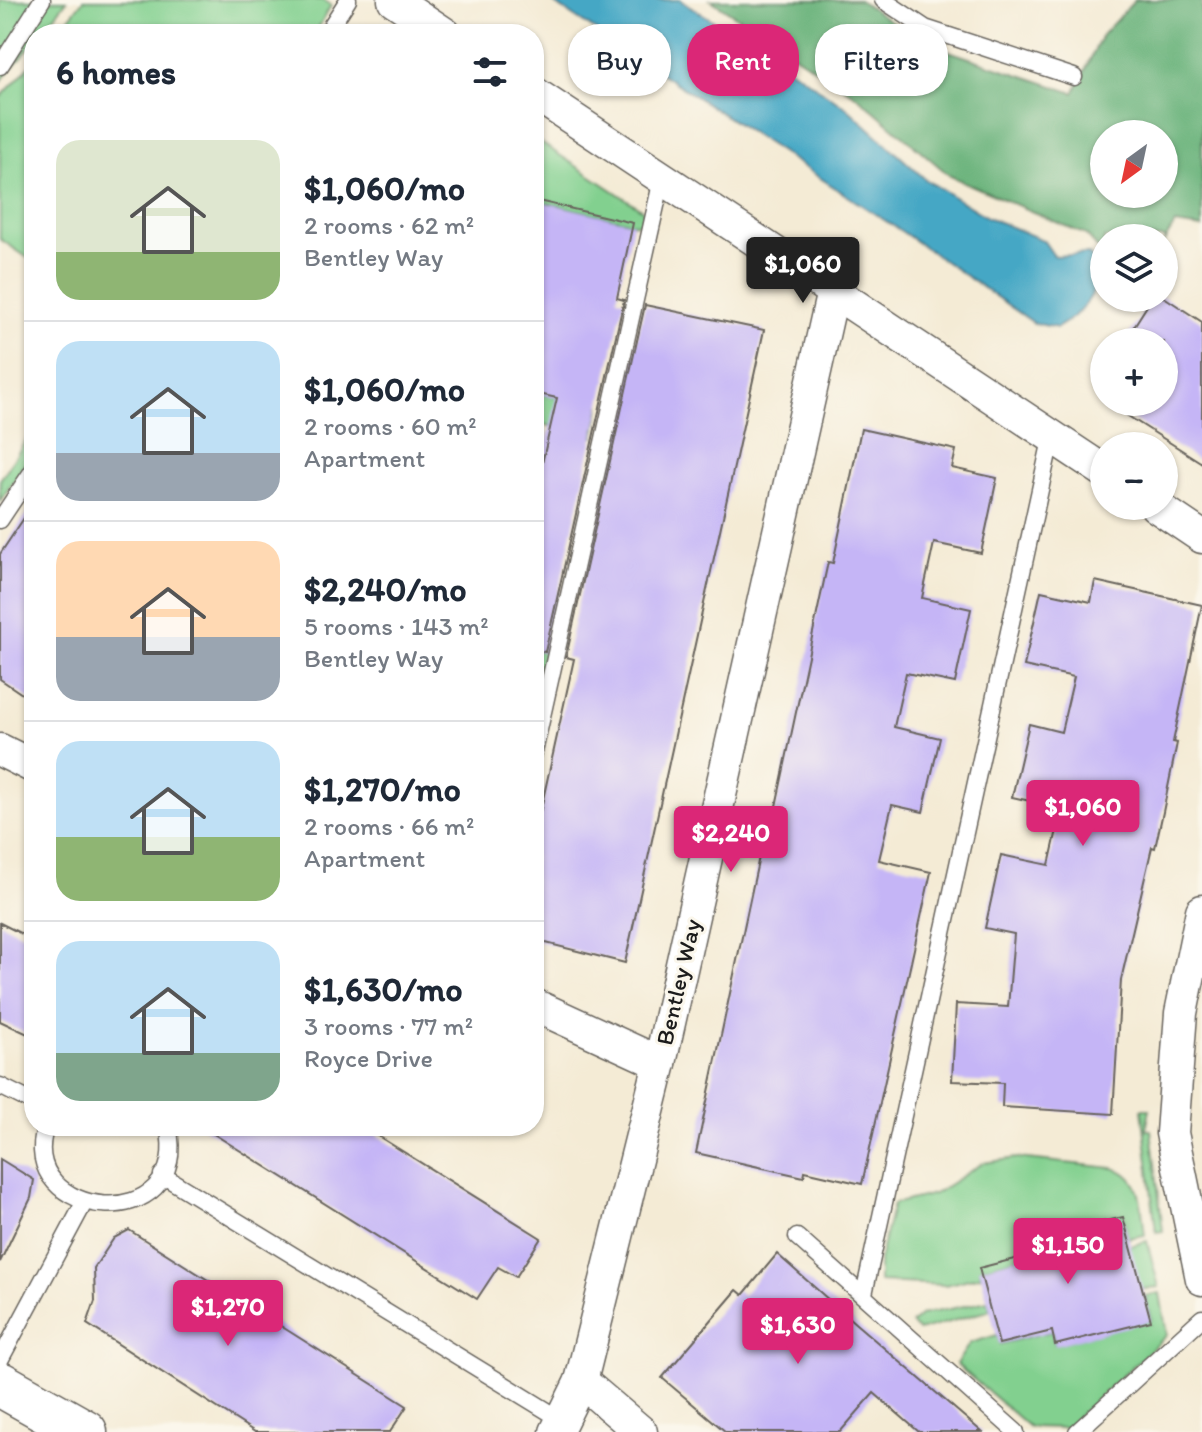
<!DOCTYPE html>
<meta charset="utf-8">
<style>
:root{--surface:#fff;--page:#f2f2f3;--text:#1f2937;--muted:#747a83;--line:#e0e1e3;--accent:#db2777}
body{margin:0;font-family:Itim,sans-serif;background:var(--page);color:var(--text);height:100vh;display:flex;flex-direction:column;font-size:30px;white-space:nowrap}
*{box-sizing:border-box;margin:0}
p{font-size:26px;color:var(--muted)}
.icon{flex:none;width:44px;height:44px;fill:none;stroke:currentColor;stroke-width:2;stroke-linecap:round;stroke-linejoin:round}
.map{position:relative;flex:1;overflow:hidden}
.sheet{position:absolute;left:24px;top:24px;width:520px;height:1112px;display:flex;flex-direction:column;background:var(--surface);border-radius:32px;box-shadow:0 2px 6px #0004}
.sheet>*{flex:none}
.banner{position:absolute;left:568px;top:24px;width:514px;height:72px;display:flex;gap:16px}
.needle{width:52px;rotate:213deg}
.buttons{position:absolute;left:1090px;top:120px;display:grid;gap:16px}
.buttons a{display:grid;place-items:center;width:88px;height:88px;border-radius:50%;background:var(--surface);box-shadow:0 2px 6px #0004;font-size:40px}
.price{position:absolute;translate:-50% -68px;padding:0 18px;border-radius:8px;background:var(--accent);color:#fff;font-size:26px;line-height:52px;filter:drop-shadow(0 2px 4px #0008)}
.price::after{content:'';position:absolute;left:50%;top:48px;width:24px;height:18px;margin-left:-12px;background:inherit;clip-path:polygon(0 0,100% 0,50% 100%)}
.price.current{background:#222;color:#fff}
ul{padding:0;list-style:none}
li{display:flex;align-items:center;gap:24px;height:200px;padding:0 32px}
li+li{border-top:2px solid var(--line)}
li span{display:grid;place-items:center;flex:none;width:224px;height:160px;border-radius:24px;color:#555}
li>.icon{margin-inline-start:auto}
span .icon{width:96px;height:96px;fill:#fffc;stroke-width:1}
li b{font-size:34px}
h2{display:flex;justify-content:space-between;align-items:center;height:96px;padding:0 32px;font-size:34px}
.chip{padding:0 28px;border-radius:32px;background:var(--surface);box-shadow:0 2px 6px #0004;font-size:28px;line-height:72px}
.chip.current{background:var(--accent);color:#fff}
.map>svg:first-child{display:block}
.green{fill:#82d08f;stroke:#4f7656;stroke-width:2}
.forest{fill:#69b27a;stroke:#42674b;stroke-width:2;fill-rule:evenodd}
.water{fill:#45a7c5;stroke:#306270;stroke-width:2}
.building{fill:#c5b5f6}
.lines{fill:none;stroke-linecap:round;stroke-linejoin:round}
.service-casing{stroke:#68645d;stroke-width:19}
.minor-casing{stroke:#68645d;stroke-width:35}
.secondary-casing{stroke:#68645d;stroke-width:47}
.service{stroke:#fff;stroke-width:16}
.minor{stroke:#fff;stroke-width:32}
.secondary{stroke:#fff;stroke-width:44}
.labels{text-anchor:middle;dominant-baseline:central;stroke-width:6;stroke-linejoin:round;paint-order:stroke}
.street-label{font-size:24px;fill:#1c1c1c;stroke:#fbf7ec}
</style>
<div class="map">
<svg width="1202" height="1432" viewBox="0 0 1202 1432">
<rect width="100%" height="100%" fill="#fbf7ec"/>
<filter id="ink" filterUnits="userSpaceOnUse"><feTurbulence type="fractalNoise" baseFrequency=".0125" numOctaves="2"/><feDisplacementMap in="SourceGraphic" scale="16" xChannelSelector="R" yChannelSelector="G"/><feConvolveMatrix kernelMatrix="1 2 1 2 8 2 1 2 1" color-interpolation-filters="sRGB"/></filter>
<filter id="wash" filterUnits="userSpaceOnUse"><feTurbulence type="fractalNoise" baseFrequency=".006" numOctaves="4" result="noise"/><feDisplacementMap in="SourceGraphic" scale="32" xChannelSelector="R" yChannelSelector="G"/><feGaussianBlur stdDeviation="1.8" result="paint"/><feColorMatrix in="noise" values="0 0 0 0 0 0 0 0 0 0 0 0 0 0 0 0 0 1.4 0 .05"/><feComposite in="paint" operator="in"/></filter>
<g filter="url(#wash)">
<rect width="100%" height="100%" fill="#f4ebd5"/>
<g class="green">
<path d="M0,0h67l-26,34h-7v8l-34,40z"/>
<path d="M83,0h240l8,5 -16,29h-258z"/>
<path d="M34,61v201l-34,-23v-141z"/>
<path d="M534,138l110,73 -3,14 -107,-25z"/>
<path d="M534,393l66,13 -6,31 -60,-15z"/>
<path d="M34,428v23l-34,50v-21z"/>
<path d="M534,650l12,2 -7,29 -5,-1z"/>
<path d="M1142,1109h8l-4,21h5l12,101 -7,1z"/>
<path d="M1017,1158l96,10c31,8 28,40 32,67l-17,3 -6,-21 -91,23 3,14 -54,14 1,8 -36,9 -66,-3v-22l14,-56 41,-10 49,-31z"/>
<path d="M1147,1241l12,46 -37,5 8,-46z"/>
<path d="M1160,1293l7,42 -102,93 -36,-1 -73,-63 14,-21 27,-8 3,9 52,-13 3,13 96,-24 -6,-24z"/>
<path d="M988,1301l2,9 -71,21 -8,-7 10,-9z"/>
</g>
<path class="forest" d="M711,0h148l63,42 152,51 28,-58 33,-35h67v228l-27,-4 -11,18v-4h-60v17l-18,-20 -136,-59 -92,-79zM1104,134h60v60h-60z"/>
<path class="water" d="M549,0h131l99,61 68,47 78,71 62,38 56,23 11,16 35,-2 12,16c-7,28 -19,43 -44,58l-23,-5 -133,-92z"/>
<g id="blocks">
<g class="building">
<path d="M534,200l99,23 -16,75 7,2 -79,352 -11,-2v-152l23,-100 -23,-5z"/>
<path d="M1164,297l38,25v141l-96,-61h58v-60h-40l28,-44z"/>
<path d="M645,305l119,25 -139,633 -91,-23v-100l40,-181 -8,-2z"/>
<path d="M861,429l95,21 -4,18 45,10 -16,75 -47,-10 -12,55 49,11 -16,74 -49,-10 -12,54 46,11 -17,74 -31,-7 -13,55 52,12 -69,312 -57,-13 -1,6 -108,-24 70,-329 6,1 56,-263 5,1z"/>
<path d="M34,503v199l-34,-23v-125z"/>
<path d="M1095,581l107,24 -29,137 4,1 -14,69 -8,36 -3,-1 -31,133 -8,134 -111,-7 1,-24 -51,-2 4,-77 52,3 6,-73 -29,-6 16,-73 48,10 13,-57 -50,-11 17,-73 32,8 13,-55 -50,-11 17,-75 50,11z"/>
<path d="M0,923l34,17v97l-34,-16z"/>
<path d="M201,1126h161l179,112 -25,39 -18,-10 -21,32z"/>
<path d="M0,1159l34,21 -3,18 -31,64z"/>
<path d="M1123,1217l28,104 -96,24 -3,-14 -53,13 -20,-76 55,-14 -3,-14z"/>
<path d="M129,1230l278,176 -17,26h-135l-168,-108 8,-23 -1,-33 20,-30z"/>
<path d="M777,1254l79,70 126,108h-63l-45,-39 -34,39h-114l-64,-54 75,-88 6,5z"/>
</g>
</g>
</g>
<g filter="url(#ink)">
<use href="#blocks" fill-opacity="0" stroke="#68645d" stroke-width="2"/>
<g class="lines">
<defs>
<g id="service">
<path d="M883,0l42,28 149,49"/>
<path d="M326,34l22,-34"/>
<path d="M0,66l42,-66"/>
<path d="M0,520l34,-51"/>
<path d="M534,752l128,-573"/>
<path d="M0,1086l34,17"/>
<path d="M46,1126c-33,95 147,114 122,0"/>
<path d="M162,1175l400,245"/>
<path d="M797,1237l219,195"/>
<path d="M864,1294l188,-859"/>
<path d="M0,1360l84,-157"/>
<path d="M1077,1432l125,-114"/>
</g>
<g id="minor">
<path d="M394,0l51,34"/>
<path d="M534,93l570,378"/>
<path d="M1156,506l46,31"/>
<path d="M0,750l34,17"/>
<path d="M1202,911l-21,102 -9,120 30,146"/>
<path d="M534,1005l126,58"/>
<path d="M581,1381l60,51"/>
<path d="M556,1432l25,-51 79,-318 173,-772"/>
</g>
<path id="secondary" d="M0,1384l85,48"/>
</defs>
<use href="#service" class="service-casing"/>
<use href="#minor" class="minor-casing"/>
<use href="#secondary" class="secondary-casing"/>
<use href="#service" class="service"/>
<use href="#minor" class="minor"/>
<use href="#secondary" class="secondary"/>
</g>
</g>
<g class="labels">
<g class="street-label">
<text transform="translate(678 982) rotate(-77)">Bentley Way</text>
</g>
</g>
</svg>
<div class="buttons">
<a><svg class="needle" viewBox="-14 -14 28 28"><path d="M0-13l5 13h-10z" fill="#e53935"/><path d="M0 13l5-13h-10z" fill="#747a83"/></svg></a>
<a><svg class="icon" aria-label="layers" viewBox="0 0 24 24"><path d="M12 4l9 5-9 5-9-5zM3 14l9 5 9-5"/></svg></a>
<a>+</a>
<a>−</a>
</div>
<b class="price current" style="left:803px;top:305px">$1,060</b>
<b class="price" style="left:1083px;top:848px">$1,060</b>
<b class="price" style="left:731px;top:874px">$2,240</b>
<b class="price" style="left:1068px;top:1286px">$1,150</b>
<b class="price" style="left:228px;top:1348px">$1,270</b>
<b class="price" style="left:798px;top:1366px">$1,630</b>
<div class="banner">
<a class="chip">Buy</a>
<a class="chip current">Rent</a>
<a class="chip">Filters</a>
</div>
<section class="sheet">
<h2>6 homes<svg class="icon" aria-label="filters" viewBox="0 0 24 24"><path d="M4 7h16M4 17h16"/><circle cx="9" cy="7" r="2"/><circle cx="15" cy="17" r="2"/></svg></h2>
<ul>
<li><span style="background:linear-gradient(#dfe7d0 70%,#8fb573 0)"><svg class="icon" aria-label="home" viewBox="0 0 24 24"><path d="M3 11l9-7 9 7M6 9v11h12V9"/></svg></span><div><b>$1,060/mo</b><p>2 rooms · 62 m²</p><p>Bentley Way</p></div></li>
<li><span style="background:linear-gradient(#bfe0f5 70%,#9aa5b1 0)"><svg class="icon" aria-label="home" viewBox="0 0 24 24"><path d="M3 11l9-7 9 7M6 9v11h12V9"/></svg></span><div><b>$1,060/mo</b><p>2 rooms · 60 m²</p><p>Apartment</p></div></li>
<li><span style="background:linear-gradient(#ffd9b3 60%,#9aa5b1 0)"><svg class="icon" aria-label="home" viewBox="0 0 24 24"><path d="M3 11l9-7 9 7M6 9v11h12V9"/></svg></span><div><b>$2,240/mo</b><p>5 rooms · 143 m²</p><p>Bentley Way</p></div></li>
<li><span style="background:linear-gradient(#bfe0f5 60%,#8fb573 0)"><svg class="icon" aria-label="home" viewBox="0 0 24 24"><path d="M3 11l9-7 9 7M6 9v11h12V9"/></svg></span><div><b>$1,270/mo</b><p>2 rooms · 66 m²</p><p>Apartment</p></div></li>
<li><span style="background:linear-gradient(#bfe0f5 70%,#7fa58c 0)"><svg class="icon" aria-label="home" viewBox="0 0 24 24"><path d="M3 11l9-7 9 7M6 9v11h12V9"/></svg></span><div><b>$1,630/mo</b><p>3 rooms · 77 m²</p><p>Royce Drive</p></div></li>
</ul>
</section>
</div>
